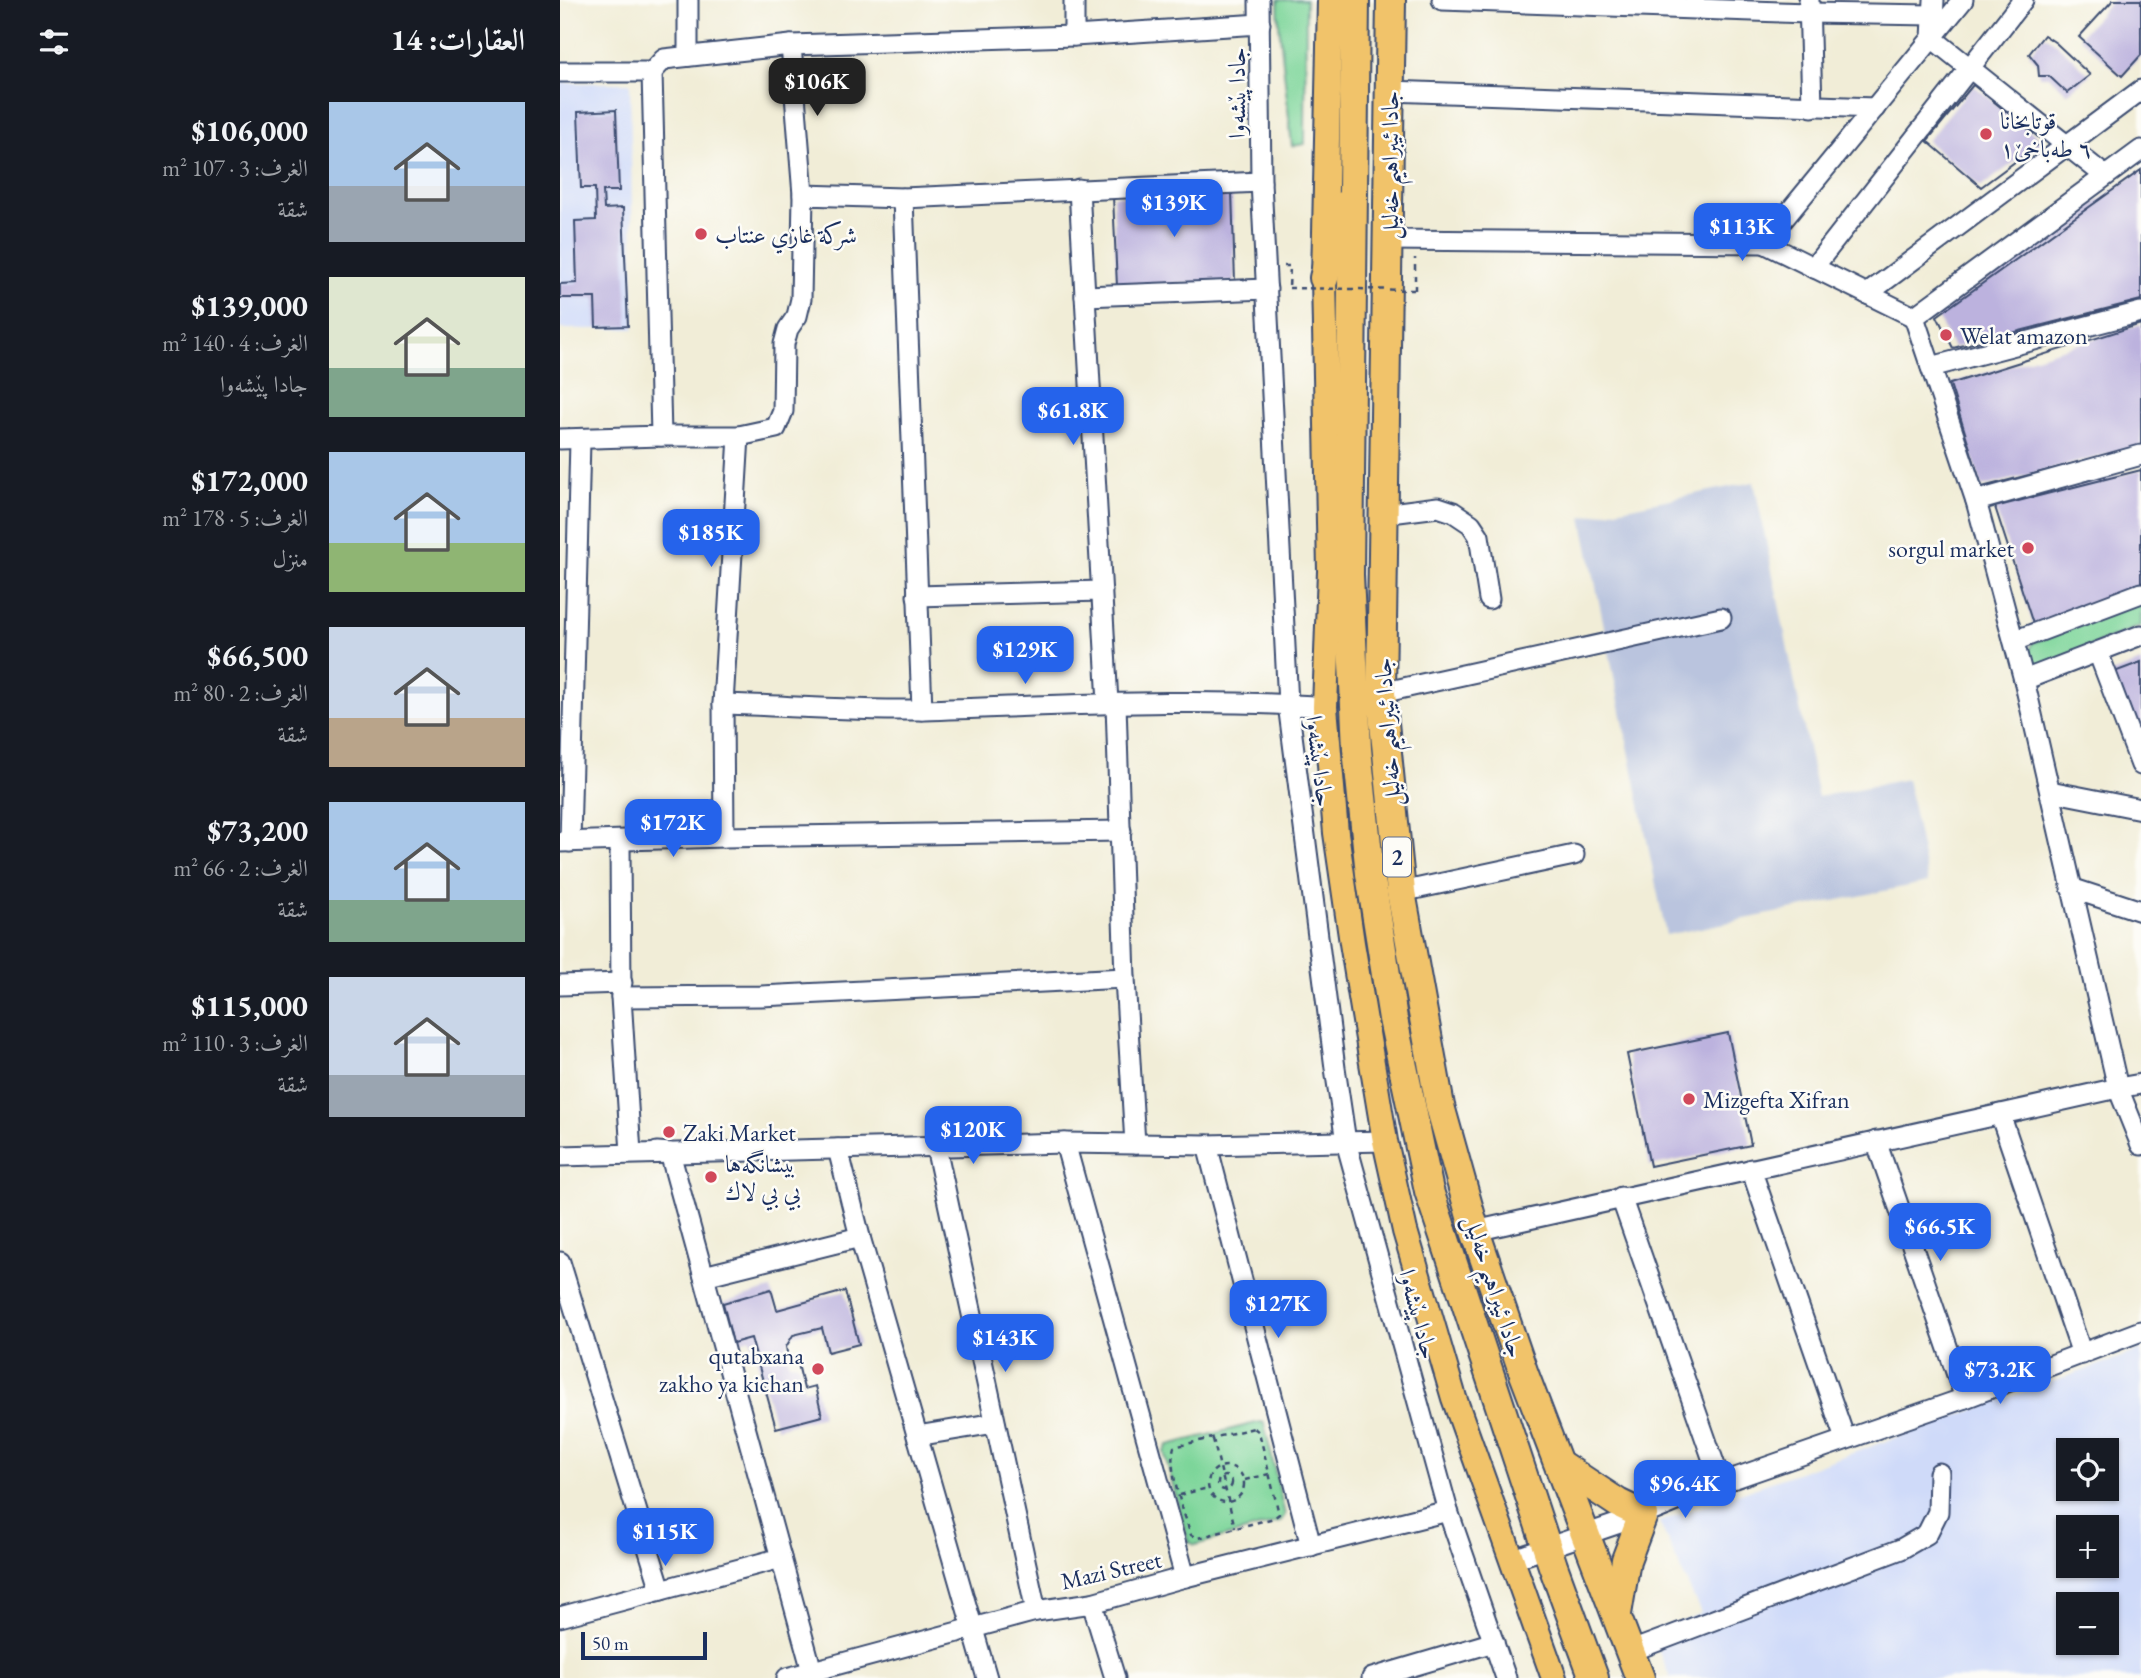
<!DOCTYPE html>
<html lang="ar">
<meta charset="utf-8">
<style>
:root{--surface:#171b24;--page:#242831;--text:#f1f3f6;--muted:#9ea1a6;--accent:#2563eb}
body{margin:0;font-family:"EB Garamond",Amiri,serif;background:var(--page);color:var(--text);direction:rtl;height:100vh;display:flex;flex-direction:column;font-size:26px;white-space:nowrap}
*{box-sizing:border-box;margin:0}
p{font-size:23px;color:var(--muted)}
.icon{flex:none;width:38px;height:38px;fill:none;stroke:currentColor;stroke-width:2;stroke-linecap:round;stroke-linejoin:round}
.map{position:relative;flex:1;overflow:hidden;direction:ltr}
.sheet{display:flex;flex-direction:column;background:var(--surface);width:560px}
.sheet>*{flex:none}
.buttons{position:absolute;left:1496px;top:1438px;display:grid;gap:14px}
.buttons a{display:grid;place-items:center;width:63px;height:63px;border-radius:0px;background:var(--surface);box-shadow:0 2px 5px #0004;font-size:35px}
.scale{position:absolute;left:21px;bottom:18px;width:126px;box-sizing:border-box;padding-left:7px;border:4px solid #1b2f5e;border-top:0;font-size:19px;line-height:24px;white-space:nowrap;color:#1b2f5e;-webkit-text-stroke:5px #fdfcf7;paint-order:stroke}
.price{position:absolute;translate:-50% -60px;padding:0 16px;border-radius:14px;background:var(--accent);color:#fff;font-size:23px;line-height:46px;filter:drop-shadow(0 2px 4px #0008)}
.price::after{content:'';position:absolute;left:50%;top:42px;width:21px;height:16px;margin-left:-10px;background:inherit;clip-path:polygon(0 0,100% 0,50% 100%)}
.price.current{background:#222;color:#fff}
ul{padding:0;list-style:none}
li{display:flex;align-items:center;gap:21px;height:175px;padding:0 35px}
li span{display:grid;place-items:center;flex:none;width:196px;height:140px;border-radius:0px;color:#555}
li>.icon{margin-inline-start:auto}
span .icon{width:84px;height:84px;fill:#fffc;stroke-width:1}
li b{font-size:30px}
h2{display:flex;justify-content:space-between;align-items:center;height:84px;padding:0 35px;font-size:30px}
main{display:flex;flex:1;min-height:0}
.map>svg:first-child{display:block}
.built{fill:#cfdaf9;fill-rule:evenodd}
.industrial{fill:#bac4de}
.green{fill:#7dd59a;stroke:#4c827c;stroke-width:2}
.building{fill:#bcb2de}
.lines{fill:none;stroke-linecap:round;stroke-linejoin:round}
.minor-casing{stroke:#3b4c70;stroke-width:23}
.major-casing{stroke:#3b4c70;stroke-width:28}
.highway-casing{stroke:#3b4c70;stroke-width:32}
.path{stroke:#3b4c70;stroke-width:2.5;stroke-dasharray:5 5;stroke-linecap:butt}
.minor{stroke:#fff;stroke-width:19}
.major{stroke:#f1c36a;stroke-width:24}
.highway{stroke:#f1c36a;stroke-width:28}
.path-bridge{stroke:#3b4c70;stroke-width:2.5;stroke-dasharray:5 5;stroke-linecap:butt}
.poi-dot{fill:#d1495b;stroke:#fdfcf7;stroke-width:2.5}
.labels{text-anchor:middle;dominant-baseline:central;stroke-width:5;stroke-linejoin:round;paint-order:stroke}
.shield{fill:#fdfcf7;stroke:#5f6c8c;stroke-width:2}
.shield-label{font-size:23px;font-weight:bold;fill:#1b2f5e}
.street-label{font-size:24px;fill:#1b2f5e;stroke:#fdfcf7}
.poi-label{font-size:24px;fill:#1b2f5e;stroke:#fdfcf7;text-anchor:start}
</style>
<main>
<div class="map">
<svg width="1581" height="1678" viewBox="0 0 1581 1678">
<rect width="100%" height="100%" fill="#fdfcf7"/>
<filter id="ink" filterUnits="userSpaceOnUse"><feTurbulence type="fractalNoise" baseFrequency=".0143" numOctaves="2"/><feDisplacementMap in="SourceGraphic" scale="14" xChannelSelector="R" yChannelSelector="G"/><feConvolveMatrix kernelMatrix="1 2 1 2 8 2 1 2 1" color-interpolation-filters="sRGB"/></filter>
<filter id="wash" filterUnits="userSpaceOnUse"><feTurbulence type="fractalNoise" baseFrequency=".00686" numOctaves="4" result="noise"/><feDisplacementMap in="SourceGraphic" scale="28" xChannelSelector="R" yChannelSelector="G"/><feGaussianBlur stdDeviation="1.57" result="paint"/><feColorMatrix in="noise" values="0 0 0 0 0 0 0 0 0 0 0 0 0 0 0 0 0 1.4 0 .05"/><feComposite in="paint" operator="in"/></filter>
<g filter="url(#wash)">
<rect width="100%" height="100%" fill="#f1edd7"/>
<g class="built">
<path d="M0,83h70l4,246h-74z"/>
<path d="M1581,1350v328h-471l-18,-43 49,-22 -42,-91zM1508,1451h39v38h-39zM1508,1528h39v38h-39zM1508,1605h39v38h-39z"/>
</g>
<path class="industrial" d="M1194,482l64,315 89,-18 21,103 -262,53 -84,-418z"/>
<g class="green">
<path d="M718,0h28l-1,144 -13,2 -13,-121z"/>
<path d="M1581,600v26l-100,40 -13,-10 4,-13z"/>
<path d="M700,1422l4,1 21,92 -5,7 -85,23 -7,-4 -24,-89 4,-7z"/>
</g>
<g id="blocks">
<g class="building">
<path d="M1553,0h28v55l-19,21 -43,-39z"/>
<path d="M1484,35l12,8 34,32 -23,18 -18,-17h-10l-1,-11 -9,-11z"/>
<path d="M1413,85l70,56 -62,46 -54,-46z"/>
<path d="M56,110l3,81h-16l1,18 19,-1 5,118 -32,1 -1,-29h-35v-14l17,-1 -2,-62 21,-1 -1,-32h-14l-3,-76z"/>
<path d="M1581,170v130l-188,48 -16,-32z"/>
<path d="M672,192l3,90 -118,4 -4,-90z"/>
<path d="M1581,324v122l-159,41 -32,-103z"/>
<path d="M1581,470v115l-108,39 -38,-117z"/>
<path d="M1581,662v95l-32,-83z"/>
<path d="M1168,1033l23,112 -101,21 -23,-112z"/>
<path d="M211,1289l6,21 68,-19 14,53 -31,8 -6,-24 -29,7 -7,12 3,16 9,1 6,25 11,-3 7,30 -46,12 -25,-90 -18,5 -10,-40z"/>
</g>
</g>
</g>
<g filter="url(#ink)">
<use href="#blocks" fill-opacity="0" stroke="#3b4c70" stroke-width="2"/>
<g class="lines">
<defs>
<g id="minor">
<path d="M128,0v56"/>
<path d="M514,0v36l186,-12"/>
<path d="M699,0l2,182 27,522 47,364 11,74 102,369 58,167"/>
<path d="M882,0l366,13 125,2"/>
<path d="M1249,0l3,107"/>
<path d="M1374,0l-2,38 172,137"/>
<path d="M231,45l12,150"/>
<path d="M0,72h92l12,-13 127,-14 283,-9"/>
<path d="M829,91l486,17"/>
<path d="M519,189l29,514"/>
<path d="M343,198l19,512"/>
<path d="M829,240l375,3 199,-243"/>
<path d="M1253,268l210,-268"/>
<path d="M1307,294l274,-204"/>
<path d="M525,296l182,-7"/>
<path d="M1354,317l227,-167"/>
<path d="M1371,367l210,-55"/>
<path d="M101,436h78l37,-8 7,-17 1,-67 4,-15 9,-13 4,-17 2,-104 100,3 358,-16"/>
<path d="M0,439l101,-3 -9,-364"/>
<path d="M1416,501l165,-46"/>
<path d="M823,514l55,-7 15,5 18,12 8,12 10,63"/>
<path d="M357,596l185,-5"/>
<path d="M1454,641l127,-48"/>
<path d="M1538,652l43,113"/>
<path d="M1464,680l117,-45"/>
<path d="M821,693l340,-75"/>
<path d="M163,704c67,2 135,7 202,6 133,-4 267,-13 400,-3"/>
<path d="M556,704l9,274 10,166"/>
<path d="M1490,791l91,18"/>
<path d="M164,837l-1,-133 16,-268"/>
<path d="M0,842l164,-5 397,-6"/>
<path d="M10,842l10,-402"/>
<path d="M60,842l1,155 10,156"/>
<path d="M1511,888l70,23"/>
<path d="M841,892l173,-37"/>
<path d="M0,985l62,-2"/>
<path d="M61,997l140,-1 364,-18"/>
<path d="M1581,1084l-23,4 23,57"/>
<path d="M1440,1114l82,240"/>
<path d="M1316,1141l89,257"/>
<path d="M505,1143l120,434"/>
<path d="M647,1145l104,401"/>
<path d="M376,1147l100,464"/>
<path d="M278,1149l22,88 127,441"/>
<path d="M97,1152l13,1 142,518"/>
<path d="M0,1156l505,-13 142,2 178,-4"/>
<path d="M1191,1169l94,270"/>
<path d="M1061,1197l100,286"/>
<path d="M915,1231l643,-143 -94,-408 -48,-179 -62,-184 -150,-74"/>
<path d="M0,1262l101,328"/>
<path d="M144,1276l156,-39"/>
<path d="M357,1436l78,-13"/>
<path d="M951,1560l132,-45 78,-32 244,-85 176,-67"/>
<path d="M532,1603l23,75"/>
<path d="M0,1617l221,-59"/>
<path d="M1069,1652l272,-103 26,-15 11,-22 1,-39"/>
<path d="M227,1678l249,-67 56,-8 93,-26 263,-66"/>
<path d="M812,1678l122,-36"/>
</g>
<path id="major" d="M770,0l-6,278 6,293 -5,136 11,126 16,110 33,198 20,90 49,167 100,280"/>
<g id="highway">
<path d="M795,0l-6,575 8,174 13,125 23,145 36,172 124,375 41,112"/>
<path d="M831,0l-10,693 20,199 39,214 35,125 49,143 116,304"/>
<path d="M764,278l18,-72"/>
<path d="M999,1464l59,39 25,12 -17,45 -9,54"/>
</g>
</defs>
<use href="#minor" class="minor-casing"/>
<use href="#major" class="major-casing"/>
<use href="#highway" class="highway-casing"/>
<g class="path">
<path d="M724,266h6l-1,22"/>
<path d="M855,290v-32"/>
<path d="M694,1428l5,4 20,82 -5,4 -76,20 -7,-3c-7,-23 -24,-65 -17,-88z"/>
<path d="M653,1439l22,89"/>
<circle cx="666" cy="1484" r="18"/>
<circle cx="665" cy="1483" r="7"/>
<path d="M685,1480l24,-6"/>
<path d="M620,1495l28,-7"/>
</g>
<use href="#minor" class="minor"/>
<use href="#major" class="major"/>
<use href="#highway" class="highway"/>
<path class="path-bridge" d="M729,288l126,2"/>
</g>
</g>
<g class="poi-dot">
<circle cx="1426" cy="134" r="7"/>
<circle cx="141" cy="234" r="7"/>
<circle cx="1386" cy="335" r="7"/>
<circle cx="1468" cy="548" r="7"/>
<circle cx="1129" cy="1099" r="7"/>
<circle cx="109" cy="1132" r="7"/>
<circle cx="151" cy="1177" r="7"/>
<circle cx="258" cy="1369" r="7"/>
</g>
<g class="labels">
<rect class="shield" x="823" y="837.5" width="28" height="39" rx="5"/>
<g class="shield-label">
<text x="837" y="857">2</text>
</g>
<g class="street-label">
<text transform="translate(676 93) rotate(-90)">جادا پێشەوا</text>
<text transform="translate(829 165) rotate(-90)">جادا ئیبراهیم خەلیل</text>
<text transform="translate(827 732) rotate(-94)">جادا ئیبراهیم خەلیل</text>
<text transform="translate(760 761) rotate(83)">جادا پێشەوا</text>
<text transform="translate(935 1286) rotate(72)">جادا ئیبراهیم خەلیل</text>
<text transform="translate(859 1314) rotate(75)">جادا پێشەوا</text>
<text transform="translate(551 1570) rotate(-13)">Mazi Street</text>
</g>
<g class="poi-label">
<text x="1440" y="120">قوتابخانا<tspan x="1440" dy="28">۱٦ طەباخێ</tspan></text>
<text x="155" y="234">شركة غازي عنتاب</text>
<text x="1400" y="335">Welat amazon</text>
<text x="1454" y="548" text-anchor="end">sorgul market</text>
<text x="1143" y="1099">Mizgefta Xifran</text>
<text x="123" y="1132">Zaki Market</text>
<text x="165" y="1163">بيشانگه‌ها<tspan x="165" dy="28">بي بي لاك</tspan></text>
<text x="244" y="1355" text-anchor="end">qutabxana<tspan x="244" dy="28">zakho ya kichan</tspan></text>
</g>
</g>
</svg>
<div class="buttons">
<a><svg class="icon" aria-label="locate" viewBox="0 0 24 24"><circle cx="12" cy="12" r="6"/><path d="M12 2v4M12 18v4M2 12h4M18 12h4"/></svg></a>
<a>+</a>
<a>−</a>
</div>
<div class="scale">50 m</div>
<b class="price current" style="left:257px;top:118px">$106K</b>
<b class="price" style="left:614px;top:239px">$139K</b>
<b class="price" style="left:1182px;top:263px">$113K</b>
<b class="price" style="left:513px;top:447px">$61.8K</b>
<b class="price" style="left:151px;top:569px">$185K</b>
<b class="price" style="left:465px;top:686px">$129K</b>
<b class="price" style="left:113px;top:859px">$172K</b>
<b class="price" style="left:413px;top:1166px">$120K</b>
<b class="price" style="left:1380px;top:1263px">$66.5K</b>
<b class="price" style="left:718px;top:1340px">$127K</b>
<b class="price" style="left:445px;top:1374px">$143K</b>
<b class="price" style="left:1440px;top:1406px">$73.2K</b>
<b class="price" style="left:1125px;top:1520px">$96.4K</b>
<b class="price" style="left:105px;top:1568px">$115K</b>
</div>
<section class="sheet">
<h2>العقارات: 14<svg class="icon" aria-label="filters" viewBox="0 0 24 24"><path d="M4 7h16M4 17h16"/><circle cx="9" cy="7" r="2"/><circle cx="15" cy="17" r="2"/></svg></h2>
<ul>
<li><span style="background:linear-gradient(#a9c7e8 60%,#9aa5b1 0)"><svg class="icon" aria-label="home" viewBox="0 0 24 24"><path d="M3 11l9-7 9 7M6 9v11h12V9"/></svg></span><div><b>$106,000</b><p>الغرف: 3 · 107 m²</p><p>شقة</p></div></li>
<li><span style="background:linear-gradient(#dfe7d0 65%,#7fa58c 0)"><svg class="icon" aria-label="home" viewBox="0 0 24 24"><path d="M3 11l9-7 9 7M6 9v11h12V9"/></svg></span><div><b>$139,000</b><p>الغرف: 4 · 140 m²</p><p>جادا پێشەوا</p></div></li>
<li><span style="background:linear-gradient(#a9c7e8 65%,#8fb573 0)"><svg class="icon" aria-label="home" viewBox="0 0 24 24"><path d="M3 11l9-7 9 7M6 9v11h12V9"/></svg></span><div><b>$172,000</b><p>الغرف: 5 · 178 m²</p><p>منزل</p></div></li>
<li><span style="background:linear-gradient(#c9d6e8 65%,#b9a48a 0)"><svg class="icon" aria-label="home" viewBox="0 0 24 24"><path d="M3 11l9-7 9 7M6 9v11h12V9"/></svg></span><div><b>$66,500</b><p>الغرف: 2 · 80 m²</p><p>شقة</p></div></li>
<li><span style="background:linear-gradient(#a9c7e8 70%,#7fa58c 0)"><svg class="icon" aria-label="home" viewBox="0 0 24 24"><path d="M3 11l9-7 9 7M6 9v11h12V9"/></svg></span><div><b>$73,200</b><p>الغرف: 2 · 66 m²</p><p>شقة</p></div></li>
<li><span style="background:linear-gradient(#c9d6e8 70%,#9aa5b1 0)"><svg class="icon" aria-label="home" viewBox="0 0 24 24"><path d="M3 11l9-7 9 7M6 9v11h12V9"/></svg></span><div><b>$115,000</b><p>الغرف: 3 · 110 m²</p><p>شقة</p></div></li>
</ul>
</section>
</main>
